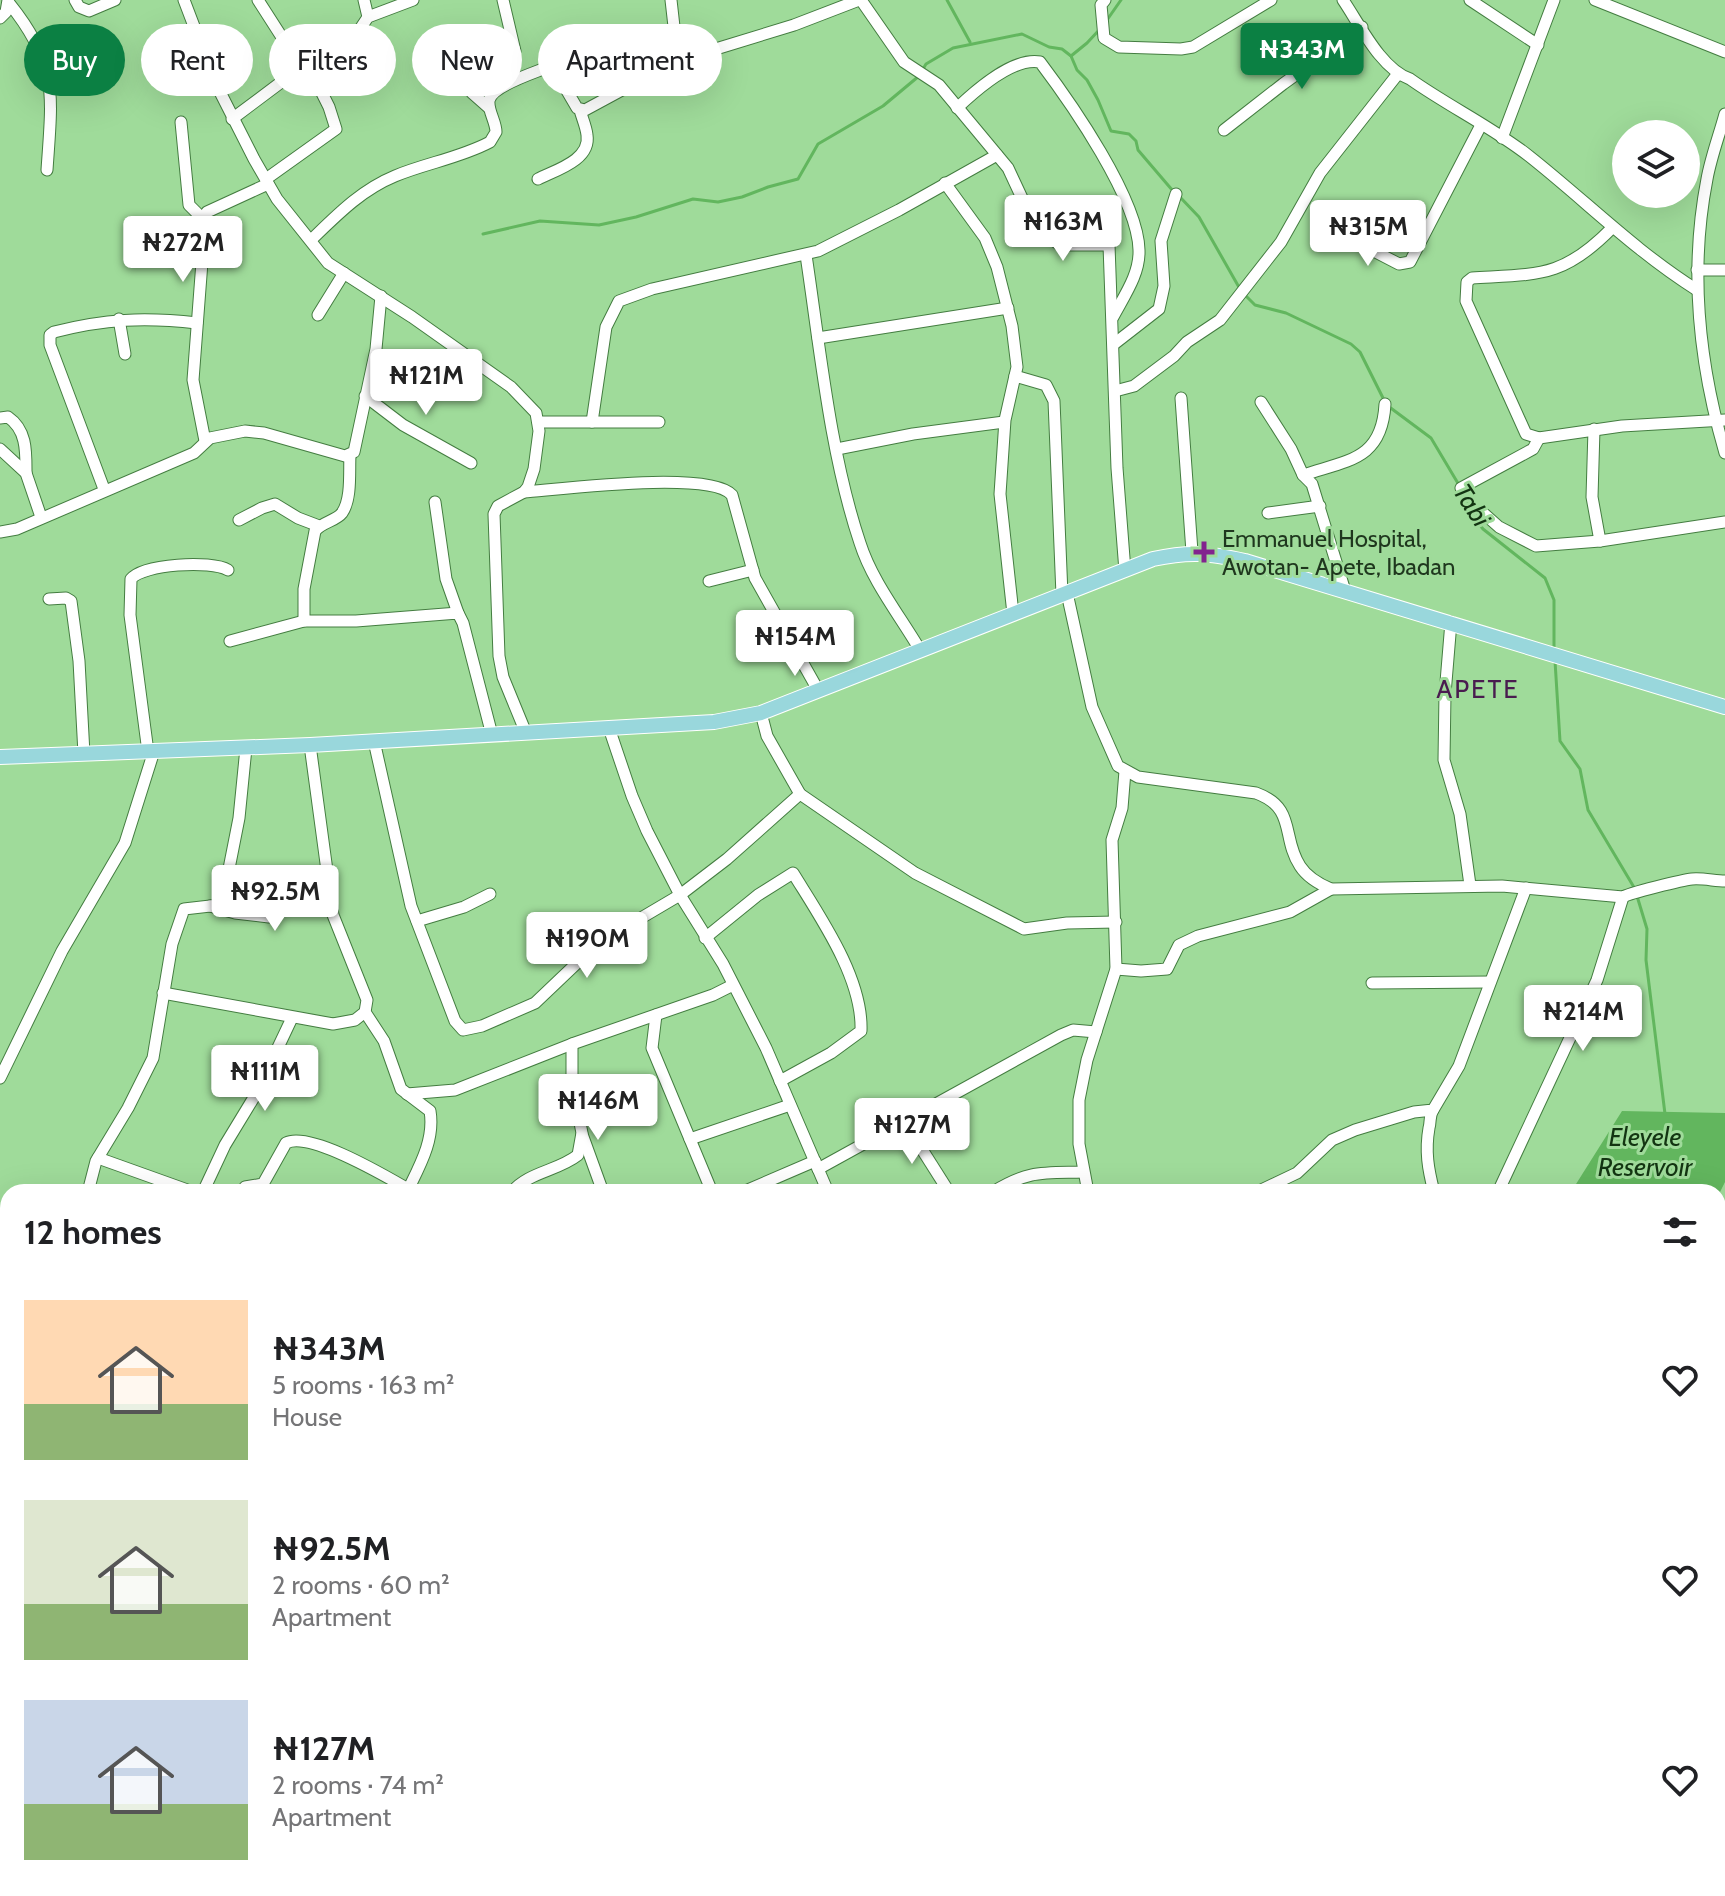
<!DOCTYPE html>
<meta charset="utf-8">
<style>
:root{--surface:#fff;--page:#f6f6f6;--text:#202124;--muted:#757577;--accent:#0b8043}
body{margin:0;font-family:Cabin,sans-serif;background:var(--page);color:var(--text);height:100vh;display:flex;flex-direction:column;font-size:30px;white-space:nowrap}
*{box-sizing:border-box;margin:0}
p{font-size:26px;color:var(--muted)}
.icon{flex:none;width:44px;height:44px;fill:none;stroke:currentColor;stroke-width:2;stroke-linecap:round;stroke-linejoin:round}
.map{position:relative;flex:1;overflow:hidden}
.side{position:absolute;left:0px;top:1184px;width:1726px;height:712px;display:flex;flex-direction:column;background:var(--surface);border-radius:24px 24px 0 0;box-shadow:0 8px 32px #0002}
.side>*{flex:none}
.guide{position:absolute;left:24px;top:24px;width:800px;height:72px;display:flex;gap:16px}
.tools{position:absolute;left:1612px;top:120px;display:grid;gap:16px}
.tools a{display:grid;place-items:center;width:88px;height:88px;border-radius:50%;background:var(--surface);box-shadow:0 8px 32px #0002;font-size:40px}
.price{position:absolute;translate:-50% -68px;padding:0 18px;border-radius:8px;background:#fff;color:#222;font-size:26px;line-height:52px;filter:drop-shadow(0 2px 4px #0008)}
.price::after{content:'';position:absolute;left:50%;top:48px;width:24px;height:18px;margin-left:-12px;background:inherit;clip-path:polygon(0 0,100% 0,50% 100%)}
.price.selected{background:var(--accent);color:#fff}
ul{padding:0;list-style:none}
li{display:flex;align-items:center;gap:24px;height:200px;padding:0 24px}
li span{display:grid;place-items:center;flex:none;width:224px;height:160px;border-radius:0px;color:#555}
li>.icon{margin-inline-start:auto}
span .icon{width:96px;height:96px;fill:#fffc;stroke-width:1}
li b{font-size:34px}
h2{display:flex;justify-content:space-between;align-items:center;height:96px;padding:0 24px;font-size:34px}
.chip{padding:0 28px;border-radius:36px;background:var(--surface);box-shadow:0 8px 32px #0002;font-size:28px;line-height:72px}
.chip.selected{background:var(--accent);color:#fff}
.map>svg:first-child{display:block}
.water{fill:#62b65e}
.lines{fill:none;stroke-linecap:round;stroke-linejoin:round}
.stream{stroke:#62b65e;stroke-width:3}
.minor-casing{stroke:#447d41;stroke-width:13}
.major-casing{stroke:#fff;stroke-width:16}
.minor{stroke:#fff;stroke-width:11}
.major{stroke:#99d7dc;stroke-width:14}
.poi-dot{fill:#82238e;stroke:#9fdb9a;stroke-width:3}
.labels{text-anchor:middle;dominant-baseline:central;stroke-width:6;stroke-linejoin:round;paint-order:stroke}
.poi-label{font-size:24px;fill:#1f371e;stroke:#9fdb9a;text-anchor:start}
.water-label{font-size:26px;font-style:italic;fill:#133512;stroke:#9fdb9a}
.neighbourhood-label{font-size:26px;letter-spacing:2px;fill:#491c4f;stroke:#9fdb9a}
</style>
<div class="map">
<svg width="1725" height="1896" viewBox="0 0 1725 1896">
<rect width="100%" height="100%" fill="#9fdb9a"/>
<g class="water">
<path d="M1622,1111l103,2v69l-7,14v-4h-147z"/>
<path d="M1718,1253h7v122l-7,-4z"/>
</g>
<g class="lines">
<g class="stream">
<path d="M947,0l23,42"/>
<path d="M1107,20l14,-20"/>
<path d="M1071,56l16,-13 13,-14"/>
<path d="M923,69l3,-5 27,-16 69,-14 27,13 13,2 9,7 6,14 10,10 11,20 13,31 18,3 7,7 2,9 35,41"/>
<path d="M1179,196l20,21 41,72"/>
<path d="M483,234l57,-13 59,4 37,-8 57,-18 25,3 24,-5 26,-10 30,-8 20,-35 65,-38 36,-30"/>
<path d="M1245,295l10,10 31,8 65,31 9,8 24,48"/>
<path d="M1388,406l43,32 28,47"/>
<path d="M1464,491l4,6v13l15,19 62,49 9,22v49"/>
<path d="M1555,661l5,80 20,28 8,41 47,79"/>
<path d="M1637,896l10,33 -1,31 19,154"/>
<path d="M0,1825l8,-3"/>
</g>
<defs>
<g id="minor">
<path d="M75,0l4,7 10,4 26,-11"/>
<path d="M184,0l32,84 38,75 23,40 51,64 84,54 99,70 25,26 3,18 -5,38 -6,18 -4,5 -26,14 -4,8 5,142 4,21 23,56"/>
<path d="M258,0l43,67"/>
<path d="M364,0l4,17"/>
<path d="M503,0l12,51"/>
<path d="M671,0l8,71"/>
<path d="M861,0l43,62 35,23 69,83 28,60 24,17h49l8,223 8,103"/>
<path d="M1105,0l-4,5 3,33 15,9 62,2 12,-2 78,-47"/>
<path d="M1343,0c17,25 38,69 67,79 38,27 82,48 119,77 57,45 106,95 168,134"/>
<path d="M1470,0l68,45"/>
<path d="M1595,0l130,52"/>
<path d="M9,3c50,62 43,92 38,167"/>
<path d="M0,18l6,-6 2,-12"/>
<path d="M463,66l9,27 17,15"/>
<path d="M957,108c19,-18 56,-51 83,-46 31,41 98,137 99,188 1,24 -15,46 -26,67"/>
<path d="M1725,114c-6,22 -14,43 -18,65 -18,92 -8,185 18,274"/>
<path d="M232,119l80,-60 48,-30 8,-12 45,-17"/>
<path d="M181,122l8,83 13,13"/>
<path d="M1224,130l59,-46 79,-57"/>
<path d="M1502,138l52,-138"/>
<path d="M266,179l70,-50 -7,-22 -22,-44"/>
<path d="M538,179c18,-9 53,-19 49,-44 -1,-9 -5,-17 -7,-25"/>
<path d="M945,183l40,55 12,29 15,59 5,41 -12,53 -5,74 13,120"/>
<path d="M1612,228c-49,50 -73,46 -140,50l-5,4 -1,19 60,133 13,4 83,-12 103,-6"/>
<path d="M1331,229l68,35 11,-2 71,-137"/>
<path d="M311,240c26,-25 50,-50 84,-64 31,-13 65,-18 95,-34l6,-10c0,-10 -8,-21 -7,-31 2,-15 45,-28 59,-34h5l24,41 8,2 37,-20 54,-18 29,-18 14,-6 75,-23 65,-25"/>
<path d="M806,255c14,93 24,199 54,288 12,38 40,73 60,107"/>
<path d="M1697,270h28"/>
<path d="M318,315l26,-42"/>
<path d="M119,319l6,35"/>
<path d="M818,338l190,-30"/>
<path d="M1114,344l45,-35 5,-23 -3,-45 15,-47"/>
<path d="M1015,376l31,9 8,16 8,194"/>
<path d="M1115,391l19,-5 40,-30 13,-14 33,-22 61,-78 39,-69 77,-98"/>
<path d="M365,396l38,29 68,38"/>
<path d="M1181,398l11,154"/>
<path d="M1261,402l30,47 12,26 9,9 33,107"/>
<path d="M0,418l8,-1c19,13 18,35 18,56"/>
<path d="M538,422h121"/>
<path d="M592,422l14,-95 13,-26 33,-12 166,-38 81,-41 98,-55"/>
<path d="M1594,429l-2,68 8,44"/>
<path d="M205,441l-12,-61 9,-118 -3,-36 8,-14 61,-28"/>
<path d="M0,449l26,24 15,44"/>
<path d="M837,449l76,-15 91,-12"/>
<path d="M1303,475c45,-15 79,-15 82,-71"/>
<path d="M1461,488l72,-39 6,-11"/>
<path d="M104,489l-54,-144v-10l4,-3c51,-13 90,-15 143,-9"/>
<path d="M524,492c38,-3 186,-22 208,3l23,83 63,112"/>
<path d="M435,502l11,77 12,34"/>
<path d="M1482,512l17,15 37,19 64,-5 125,-19"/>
<path d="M1268,513l52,-7"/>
<path d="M239,520l23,-12 13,-4 23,14 21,8"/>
<path d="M0,532l17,-3 177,-76 16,-15 35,-7 19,2 81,23 9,-4 22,-103 5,-53"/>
<path d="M709,581l44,-11"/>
<path d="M1067,593l25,114 26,59 20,11 118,16c41,15 25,44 44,73 7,11 19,18 31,23l171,-3 121,11c6,-4 60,-17 69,-18 11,-1 23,2 33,2"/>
<path d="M49,599l17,-1 5,3 8,60 5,93"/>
<path d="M304,621v-32l11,-58c7,-9 21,-10 27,-18 10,-14 7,-42 8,-58"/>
<path d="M1451,622l-6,72 -1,66 16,54 10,71"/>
<path d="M230,641l74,-20h52l102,-8 5,10 29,112"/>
<path d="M761,713l6,23 33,58 115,79 109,56 43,-6 49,-1"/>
<path d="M609,728l23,68 15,35 33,64 43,69 43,84 62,144"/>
<path d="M374,741l37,165 44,115 8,9 19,-4 53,-23 62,-59 83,-49 47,-36 73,-65"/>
<path d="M148,752l-18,-137 1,-36c12,-15 80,-19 97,-9"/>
<path d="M210,906l25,7 34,4 60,-35"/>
<path d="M417,921l47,-14 26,-13"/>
<path d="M705,938l53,-43 35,-22c27,44 70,105 68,158l-30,22 -51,28"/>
<path d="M1116,969l25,2 26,-2 12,-24 19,-9 92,-24 41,-23"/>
<path d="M1372,983l118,-1"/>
<path d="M163,993l170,31 22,-4 10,-8 2,-12 -34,-85 -23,-170"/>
<path d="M365,1012l19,29 17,48 29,22c5,29 -11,56 -23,81"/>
<path d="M656,1015l-4,33 60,144"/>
<path d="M0,1078l62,-127 63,-108 29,-92"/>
<path d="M407,1094l48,-4 117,-46 141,-49 20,-10"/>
<path d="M1433,1110c-4,6 -2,11 -4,18 -4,23 -1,41 5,64"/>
<path d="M904,1121l45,71"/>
<path d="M582,1134l21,58"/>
<path d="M690,1139l100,-34"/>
<path d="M98,1158l95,34"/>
<path d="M818,1169l243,-134 12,-5 23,2"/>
<path d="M245,1187l18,-3 23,-41c24,-12 99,33 122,46"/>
<path d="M88,1192l8,-31 32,-53 25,-50 19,-114 12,-35 35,-4 4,-6 16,-81 7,-70"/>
<path d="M203,1192l22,-47 31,-51 36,-76"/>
<path d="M512,1192c16,-20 46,-21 66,-37l4,-22 -10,-51v-38"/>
<path d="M743,1192l72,-31"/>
<path d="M993,1192c36,-22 49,-19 90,-20"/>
<path d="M1088,1192l-9,-48v-44l8,-40 29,-91 -4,-129 10,-32 3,-37"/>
<path d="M1257,1192l40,-19 35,-33 23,-10 59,-18 19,-2 26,-44 67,-178"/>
<path d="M1498,1192l99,-212 26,-83"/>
<path d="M0,1337h8"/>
<path d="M0,1465h8"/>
<path d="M0,1567l8,-3"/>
<path d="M294,1888l42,4"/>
<path d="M620,1888l12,8"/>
<path d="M763,1888l8,8"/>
<path d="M1110,1888v8"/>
<path d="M1215,1888l7,8"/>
<path d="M945,1896l3,-8"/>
<path d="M1473,1896l1,-8"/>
</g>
<path id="major" d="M0,757l310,-12 404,-23 47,-9 392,-154c37,-8 55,-6 92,2l480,146"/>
</defs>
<use href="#minor" class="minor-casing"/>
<use href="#major" class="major-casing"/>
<use href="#minor" class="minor"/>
<use href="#major" class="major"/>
</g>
<path class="poi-dot" d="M1200 540h8v8h8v8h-8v8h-8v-8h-8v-8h8z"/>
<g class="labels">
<g class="poi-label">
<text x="1222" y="538">Emmanuel Hospital,<tspan x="1222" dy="28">Awotan- Apete, Ibadan</tspan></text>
</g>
<g class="water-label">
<text transform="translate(1472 505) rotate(57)">Tabi</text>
<text x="1645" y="1137">Eleyele<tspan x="1645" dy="30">Reservoir</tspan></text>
</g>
<g class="neighbourhood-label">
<text x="1478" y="689">APETE</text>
</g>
</g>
</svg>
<div class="tools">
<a><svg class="icon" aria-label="layers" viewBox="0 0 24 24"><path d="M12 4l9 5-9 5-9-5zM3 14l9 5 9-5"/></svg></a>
</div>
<b class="price selected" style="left:1302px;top:91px">₦343M</b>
<b class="price" style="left:1063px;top:263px">₦163M</b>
<b class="price" style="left:1368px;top:268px">₦315M</b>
<b class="price" style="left:183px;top:284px">₦272M</b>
<b class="price" style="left:426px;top:417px">₦121M</b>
<b class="price" style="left:795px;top:678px">₦154M</b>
<b class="price" style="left:275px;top:933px">₦92.5M</b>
<b class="price" style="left:587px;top:980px">₦190M</b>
<b class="price" style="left:1583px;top:1053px">₦214M</b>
<b class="price" style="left:265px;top:1113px">₦111M</b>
<b class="price" style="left:598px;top:1142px">₦146M</b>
<b class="price" style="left:912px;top:1166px">₦127M</b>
<div class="guide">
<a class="chip selected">Buy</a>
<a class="chip">Rent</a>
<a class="chip">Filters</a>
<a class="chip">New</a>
<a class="chip">Apartment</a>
</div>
<section class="side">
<h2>12 homes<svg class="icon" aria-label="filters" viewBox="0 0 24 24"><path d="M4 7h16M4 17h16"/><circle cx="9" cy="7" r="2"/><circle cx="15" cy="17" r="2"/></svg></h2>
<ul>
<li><span style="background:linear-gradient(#ffd9b3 65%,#8fb573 0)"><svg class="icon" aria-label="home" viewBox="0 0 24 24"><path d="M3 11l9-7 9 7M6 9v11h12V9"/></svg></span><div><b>₦343M</b><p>5 rooms · 163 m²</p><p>House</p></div><svg class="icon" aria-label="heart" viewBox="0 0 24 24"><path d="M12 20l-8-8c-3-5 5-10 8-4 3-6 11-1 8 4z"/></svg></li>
<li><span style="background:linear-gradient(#dfe7d0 65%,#8fb573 0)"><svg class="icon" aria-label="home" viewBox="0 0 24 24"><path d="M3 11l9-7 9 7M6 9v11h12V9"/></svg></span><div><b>₦92.5M</b><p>2 rooms · 60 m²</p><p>Apartment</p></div><svg class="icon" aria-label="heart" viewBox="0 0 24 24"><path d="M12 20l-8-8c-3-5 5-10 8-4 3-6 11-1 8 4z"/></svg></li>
<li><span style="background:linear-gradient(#c9d6e8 65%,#8fb573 0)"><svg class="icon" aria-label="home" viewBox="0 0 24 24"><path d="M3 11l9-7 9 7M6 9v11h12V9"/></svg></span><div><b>₦127M</b><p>2 rooms · 74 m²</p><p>Apartment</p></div><svg class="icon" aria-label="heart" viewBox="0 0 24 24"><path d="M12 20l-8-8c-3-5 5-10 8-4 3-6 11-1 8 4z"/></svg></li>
</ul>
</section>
</div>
